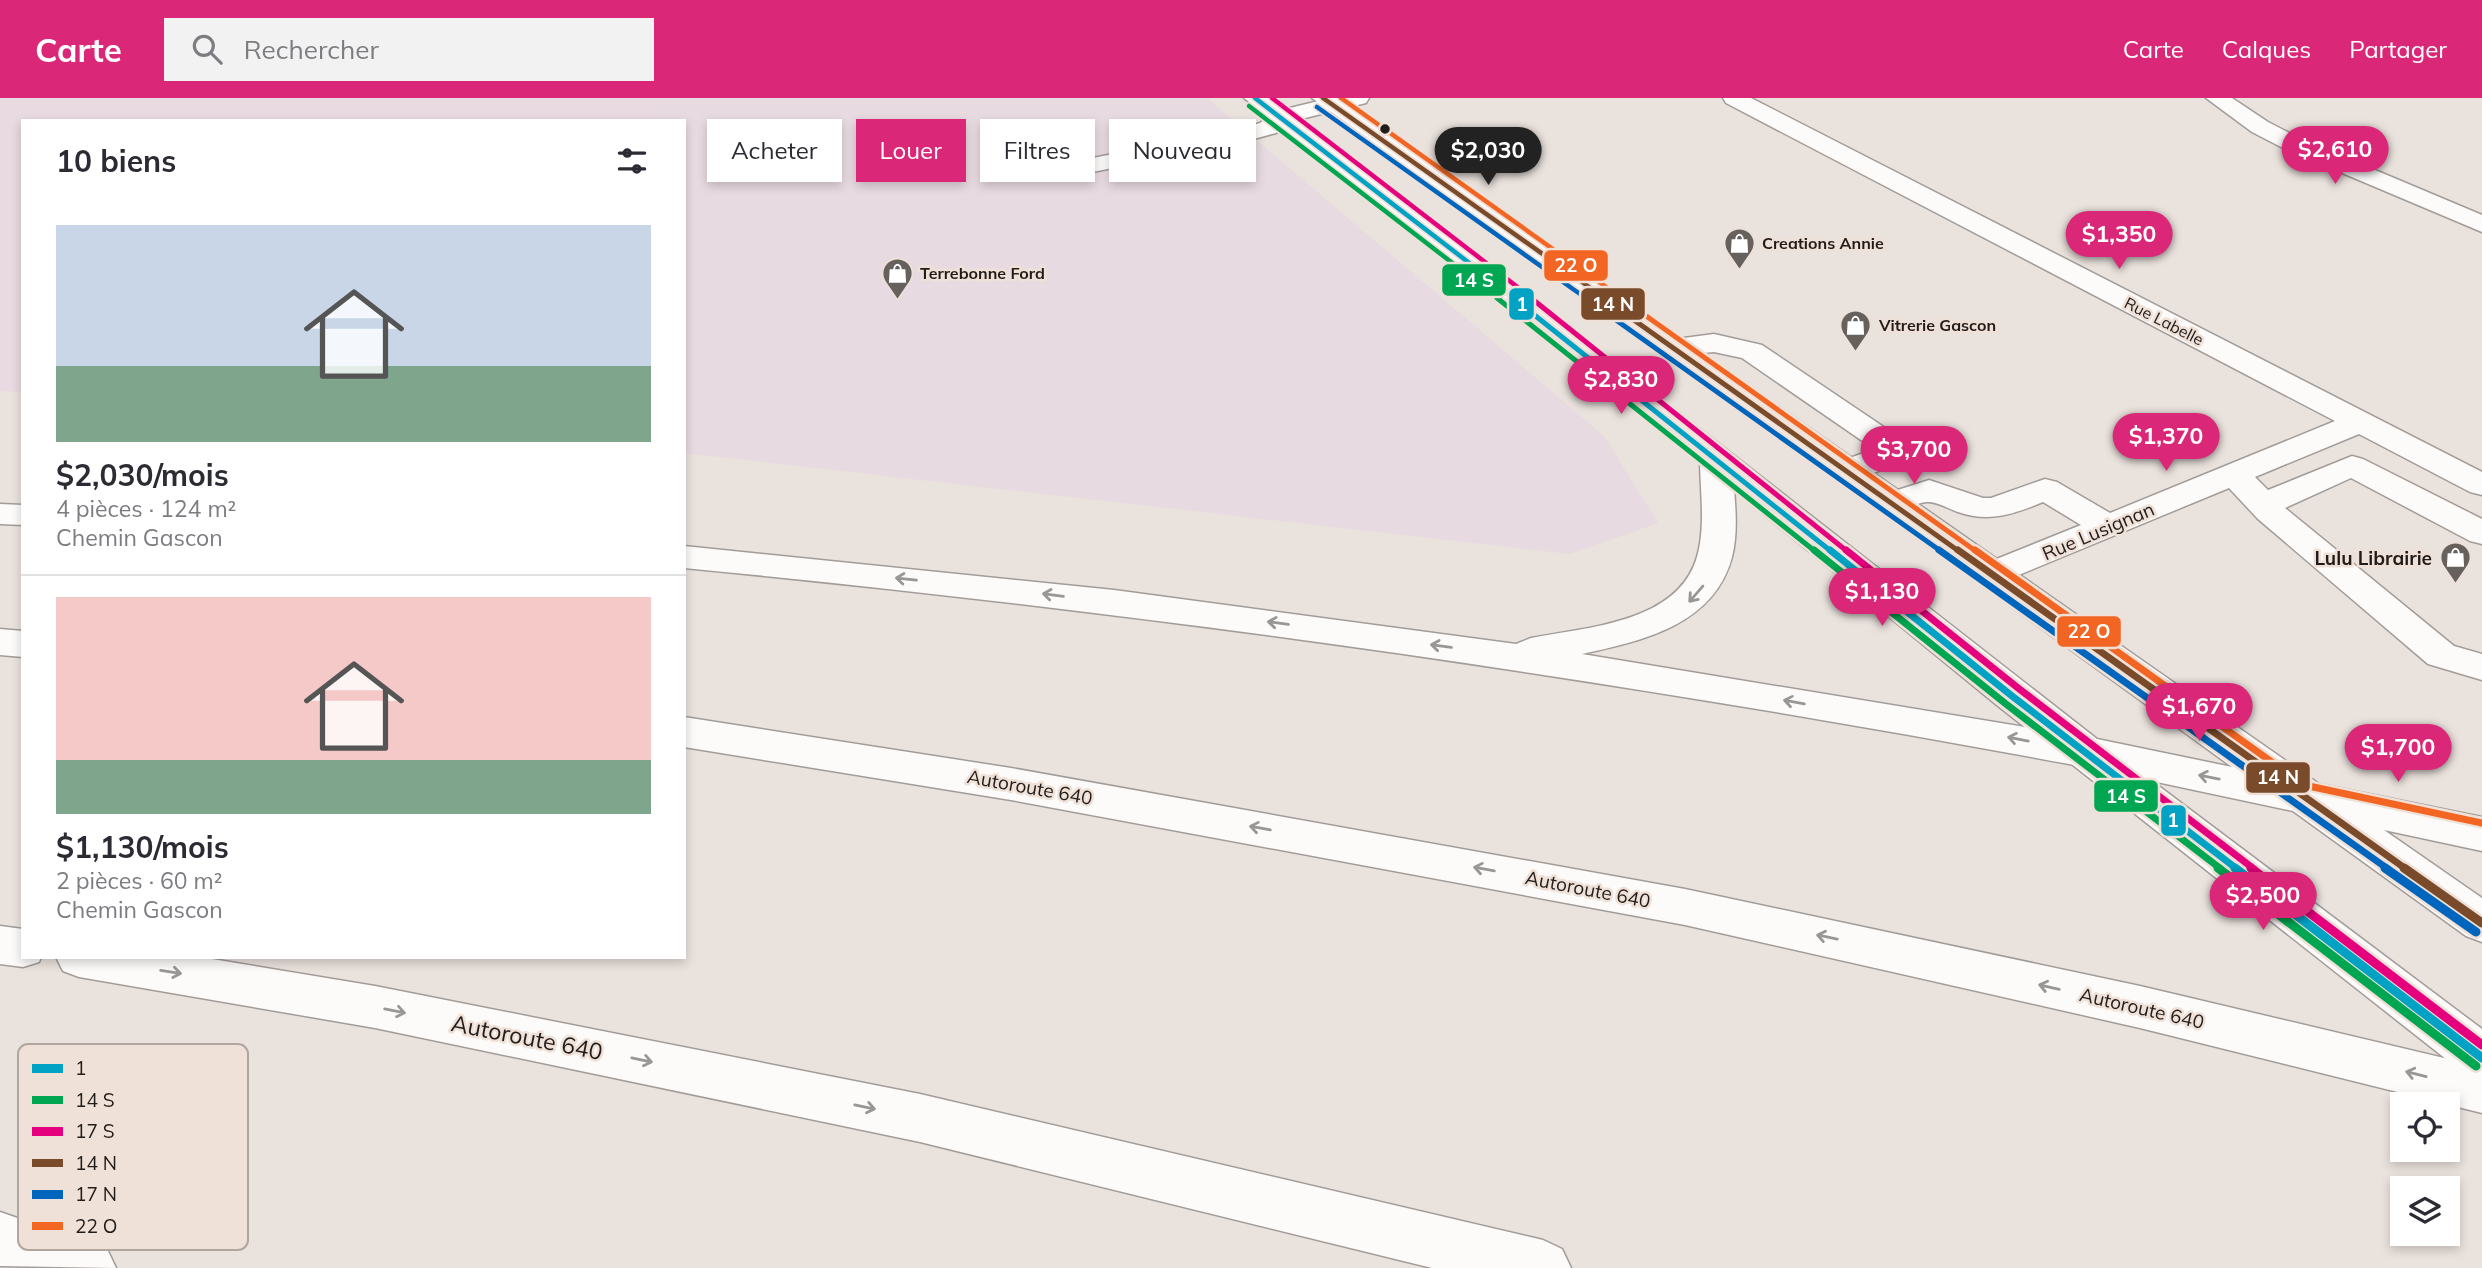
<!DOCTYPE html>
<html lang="fr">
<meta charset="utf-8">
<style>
:root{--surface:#fff;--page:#f2f2f3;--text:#2b2b33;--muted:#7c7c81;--line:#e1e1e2;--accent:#db2777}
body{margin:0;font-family:Mulish,sans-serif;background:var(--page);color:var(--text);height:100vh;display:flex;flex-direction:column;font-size:26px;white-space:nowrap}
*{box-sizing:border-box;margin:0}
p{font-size:23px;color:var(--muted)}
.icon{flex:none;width:38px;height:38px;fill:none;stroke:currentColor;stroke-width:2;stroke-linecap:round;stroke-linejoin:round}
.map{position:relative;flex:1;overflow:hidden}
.panel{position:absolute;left:21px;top:21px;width:665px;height:840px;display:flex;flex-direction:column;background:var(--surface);border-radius:0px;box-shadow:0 4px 10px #0003}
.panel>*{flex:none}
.guide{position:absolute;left:707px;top:21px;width:665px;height:63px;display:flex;gap:14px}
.fabs{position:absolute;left:2390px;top:994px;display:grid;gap:14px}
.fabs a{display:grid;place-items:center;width:70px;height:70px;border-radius:0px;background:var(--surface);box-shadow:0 4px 10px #0003;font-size:35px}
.price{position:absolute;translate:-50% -60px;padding:0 16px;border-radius:24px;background:var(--accent);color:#fff;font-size:23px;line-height:46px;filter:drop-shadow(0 2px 4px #0008)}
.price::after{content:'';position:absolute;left:50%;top:42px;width:21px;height:16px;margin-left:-10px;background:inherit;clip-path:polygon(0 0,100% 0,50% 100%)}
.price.active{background:#222;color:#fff}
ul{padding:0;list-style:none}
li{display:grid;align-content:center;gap:14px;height:371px;padding:0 35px}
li+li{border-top:2px solid var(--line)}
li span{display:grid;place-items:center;height:217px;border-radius:0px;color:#555}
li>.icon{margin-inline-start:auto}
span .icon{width:126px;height:126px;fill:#fffc;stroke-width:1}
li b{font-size:30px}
h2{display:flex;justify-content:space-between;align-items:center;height:84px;padding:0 35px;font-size:30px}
.chip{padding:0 24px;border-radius:0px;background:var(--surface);box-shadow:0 4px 10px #0003;font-size:24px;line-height:63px}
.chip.active{background:var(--accent);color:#fff}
header{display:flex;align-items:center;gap:42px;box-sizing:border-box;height:98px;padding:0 35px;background:var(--accent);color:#fff}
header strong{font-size:33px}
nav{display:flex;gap:38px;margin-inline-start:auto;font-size:24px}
.search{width:490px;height:63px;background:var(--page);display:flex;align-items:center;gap:18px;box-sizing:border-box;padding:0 24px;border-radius:0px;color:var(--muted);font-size:26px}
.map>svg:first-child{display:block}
.commercial{fill:#e8dae1}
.industrial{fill:#e8dae0}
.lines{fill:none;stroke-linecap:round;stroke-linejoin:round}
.minor-casing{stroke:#a29c99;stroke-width:3}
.major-casing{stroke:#a29c99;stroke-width:3}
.highway-casing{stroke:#a29c99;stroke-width:3}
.minor{fill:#fcfbfa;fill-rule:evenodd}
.major{fill:#fcfbfa;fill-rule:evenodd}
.highway{fill:#fcfbfa;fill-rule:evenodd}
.bus-1-far3-casing{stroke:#efe1d8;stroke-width:8}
.bus-1-far2-casing{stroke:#efe1d8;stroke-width:10}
.bus-1-far1-casing{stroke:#efe1d8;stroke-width:12}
.bus-1-casing{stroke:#efe1d8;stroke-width:14}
.bus-2-far3-casing{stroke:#efe1d8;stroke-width:8}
.bus-2-far2-casing{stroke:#efe1d8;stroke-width:10}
.bus-2-far1-casing{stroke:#efe1d8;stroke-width:12}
.bus-2-casing{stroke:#efe1d8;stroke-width:14}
.bus-3-far3-casing{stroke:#efe1d8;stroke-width:8}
.bus-3-far2-casing{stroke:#efe1d8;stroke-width:10}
.bus-3-far1-casing{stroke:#efe1d8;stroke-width:12}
.bus-3-casing{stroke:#efe1d8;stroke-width:14}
.bus-4-far3-casing{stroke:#efe1d8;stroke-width:8}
.bus-4-far2-casing{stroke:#efe1d8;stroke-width:10}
.bus-4-far1-casing{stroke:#efe1d8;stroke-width:12}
.bus-4-casing{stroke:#efe1d8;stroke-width:14}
.bus-5-far3-casing{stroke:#efe1d8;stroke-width:8}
.bus-5-far2-casing{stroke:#efe1d8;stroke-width:10}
.bus-5-far1-casing{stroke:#efe1d8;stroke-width:12}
.bus-5-casing{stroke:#efe1d8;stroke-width:14}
.bus-6-far2-casing{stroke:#efe1d8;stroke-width:8}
.bus-6-far1-casing{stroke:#efe1d8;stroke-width:10}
.bus-6-casing{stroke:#efe1d8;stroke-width:12}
.bus-1-far3{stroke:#02a2c5;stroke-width:4.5}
.bus-1-far2{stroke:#02a2c5;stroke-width:5}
.bus-1-far1{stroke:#02a2c5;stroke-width:7}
.bus-1{stroke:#02a2c5;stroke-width:9}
.bus-2-far3{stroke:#00a651;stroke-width:4.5}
.bus-2-far2{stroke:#00a651;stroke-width:5}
.bus-2-far1{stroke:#00a651;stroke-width:7}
.bus-2{stroke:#00a651;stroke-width:9}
.bus-3-far3{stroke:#e5007d;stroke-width:4.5}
.bus-3-far2{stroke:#e5007d;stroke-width:5}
.bus-3-far1{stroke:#e5007d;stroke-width:7}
.bus-3{stroke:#e5007d;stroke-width:9}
.bus-4-far3{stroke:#7a4b2a;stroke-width:4.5}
.bus-4-far2{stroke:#7a4b2a;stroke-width:5}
.bus-4-far1{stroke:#7a4b2a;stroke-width:7}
.bus-4{stroke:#7a4b2a;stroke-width:9}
.bus-5-far3{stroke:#0065bd;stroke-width:4.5}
.bus-5-far2{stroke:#0065bd;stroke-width:5}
.bus-5-far1{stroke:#0065bd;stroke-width:7}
.bus-5{stroke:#0065bd;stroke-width:9}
.bus-6-far2{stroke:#f26522;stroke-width:4.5}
.bus-6-far1{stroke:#f26522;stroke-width:5}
.bus-6{stroke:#f26522;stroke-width:7}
.oneway{stroke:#999795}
.bus-dot{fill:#211c19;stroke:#efe1d8;stroke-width:2.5}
.labels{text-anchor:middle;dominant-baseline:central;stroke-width:5;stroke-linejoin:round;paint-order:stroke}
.far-poi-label{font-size:16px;font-weight:bold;fill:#211c19;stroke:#efe1d8;text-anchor:start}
.far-street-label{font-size:16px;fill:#211c19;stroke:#efe1d8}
.street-label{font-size:19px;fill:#211c19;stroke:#efe1d8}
.poi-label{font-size:19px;font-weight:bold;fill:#211c19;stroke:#efe1d8;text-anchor:end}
.near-street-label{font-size:23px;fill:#211c19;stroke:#efe1d8}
.key{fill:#efe1d8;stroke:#b1a69f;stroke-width:2}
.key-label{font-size:19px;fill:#211c19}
.line-badge{stroke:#efe1d8;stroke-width:2.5}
.badge-label{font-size:19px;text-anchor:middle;font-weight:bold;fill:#fff}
</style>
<header>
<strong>Carte</strong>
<div class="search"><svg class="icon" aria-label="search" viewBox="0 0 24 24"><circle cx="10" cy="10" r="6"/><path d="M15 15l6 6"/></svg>Rechercher</div>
<nav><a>Carte</a><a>Calques</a><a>Partager</a></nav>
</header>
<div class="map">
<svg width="2482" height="1170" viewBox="0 0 2482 1170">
<rect width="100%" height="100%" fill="#eae2dd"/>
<path class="commercial" d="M665,0h542l397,338 54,87 -88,31 -886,-101v-332h-44l25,-19z"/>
<path class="industrial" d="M0,0h665v4l-25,19h-617v271l-23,-1z"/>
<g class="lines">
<defs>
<g id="minor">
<path d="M1331,0h38l-3,5 -77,19 -13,11 -26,7 -167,34 -8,-2 -4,-5 4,-5 8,-2 164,-33 13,-4 13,-11z"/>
<path d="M1723,0h28l731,374v23l-12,-3 -111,-58 -104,43 13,13 84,-34 11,3 119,60v25l-12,-3 -119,-63 -66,30 169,138 28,8v26l-54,-16 -170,-145 -29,-31 -237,98 -13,-4 -5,-8 5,-8 102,-41 -38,-23c-29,12 -54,21 -85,10 -9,-3 -22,-11 -31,-10 -18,2 -29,13 -48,8l-5,-7 5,-7 50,-16 54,18h8l54,-19 12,3 53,31 225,-92 -609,-318z"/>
<path d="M2206,0h26l36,24 31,16 183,77v17l-199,-84 -31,-16z"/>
<path d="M1714,236l48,11 147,99 5,7 -5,7c-23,9 -51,26 -75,20l-5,-7 5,-7 40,-15 -132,-91 -28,-6 -43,4 -10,-3 -4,-6 4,-6z"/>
</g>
<path id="major" d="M1244,0h25l299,228 529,413 135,28 -920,-669h25l982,686 163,33v34l-98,-21 98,68v44l-16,-6 -173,-125 -141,-30 330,248v51l-17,-6 -467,-368 -450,-368z"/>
<g id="highway">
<path d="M1716,351l11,3 5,7c1,31 8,67 0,98 -18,68 -90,84 -150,97l503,83 14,4 6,11 -6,11 -14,4c-464,-87 -931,-154 -1401,-199v-22l430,44 402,54 15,-6c56,-11 147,-15 166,-81 9,-31 3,-67 3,-98l5,-7z"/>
<path d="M0,406l23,1v20l-23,-1z"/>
<path d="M0,531l23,2v26l-23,-2z"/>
<path d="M684,619l327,51 674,121 455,97 342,81v46l-342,-85 -455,-103 -674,-125 -327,-53z"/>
<path d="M0,828l23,3v28h18l-2,5 -16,5 -23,-3z"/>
<path d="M56,859h144l175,29 545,108 623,146 19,9 9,19h-139l-512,-126 -545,-114 -296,-51 -16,-6z"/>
<path d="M0,1114l107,37 9,19 -116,-2z"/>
</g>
</defs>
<use href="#minor" class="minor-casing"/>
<use href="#major" class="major-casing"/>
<use href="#highway" class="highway-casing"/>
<use href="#minor" class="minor"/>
<use href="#major" class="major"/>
<use href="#highway" class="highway"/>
<defs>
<path id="bus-1-far3" d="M1255,0l261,201"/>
<path id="bus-1-far2" d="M1513,200l319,254"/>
<path id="bus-1-far1" d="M1830,452l182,146 225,173"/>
<path id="bus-1" d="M2235,770l247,190"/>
<path id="bus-2-far3" d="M1249,8l250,193"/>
<path id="bus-2-far2" d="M1497,200l319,254"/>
<path id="bus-2-far1" d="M1814,452l192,154 215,165"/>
<path id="bus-2" d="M2218,770l258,198"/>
<path id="bus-3-far3" d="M1272,0l261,201"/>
<path id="bus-3-far2" d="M1531,200l317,254"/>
<path id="bus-3-far1" d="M1846,452l172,138 236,181"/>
<path id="bus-3" d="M2251,770l231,177"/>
<path id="bus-4-far3" d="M1323,0l283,201"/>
<path id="bus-4-far2" d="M1603,200l357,254"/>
<path id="bus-4-far1" d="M1958,452l448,319"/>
<path id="bus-4" d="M2404,770l78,55"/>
<path id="bus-5-far3" d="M1317,9l270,192"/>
<path id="bus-5-far2" d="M1585,200l357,254"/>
<path id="bus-5-far1" d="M1939,452l449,319"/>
<path id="bus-5" d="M2385,770l91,64"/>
<path id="bus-6-far2" d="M1341,0l282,201"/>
<path id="bus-6-far1" d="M1621,200l356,254"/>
<path id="bus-6" d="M1975,452l329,235 178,38"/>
</defs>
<use href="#bus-1-far3" class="bus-1-far3-casing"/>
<use href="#bus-1-far2" class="bus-1-far2-casing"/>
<use href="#bus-1-far1" class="bus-1-far1-casing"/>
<use href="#bus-1" class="bus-1-casing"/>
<use href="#bus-2-far3" class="bus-2-far3-casing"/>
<use href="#bus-2-far2" class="bus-2-far2-casing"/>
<use href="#bus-2-far1" class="bus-2-far1-casing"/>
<use href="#bus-2" class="bus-2-casing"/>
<use href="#bus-3-far3" class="bus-3-far3-casing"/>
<use href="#bus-3-far2" class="bus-3-far2-casing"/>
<use href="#bus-3-far1" class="bus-3-far1-casing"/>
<use href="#bus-3" class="bus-3-casing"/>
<use href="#bus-4-far3" class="bus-4-far3-casing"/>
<use href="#bus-4-far2" class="bus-4-far2-casing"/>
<use href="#bus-4-far1" class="bus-4-far1-casing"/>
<use href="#bus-4" class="bus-4-casing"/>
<use href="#bus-5-far3" class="bus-5-far3-casing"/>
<use href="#bus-5-far2" class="bus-5-far2-casing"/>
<use href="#bus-5-far1" class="bus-5-far1-casing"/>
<use href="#bus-5" class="bus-5-casing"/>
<use href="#bus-6-far2" class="bus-6-far2-casing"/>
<use href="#bus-6-far1" class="bus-6-far1-casing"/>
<use href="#bus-6" class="bus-6-casing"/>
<use href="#bus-1-far3" class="bus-1-far3"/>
<use href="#bus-1-far2" class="bus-1-far2"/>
<use href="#bus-1-far1" class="bus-1-far1"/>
<use href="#bus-1" class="bus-1"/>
<use href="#bus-2-far3" class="bus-2-far3"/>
<use href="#bus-2-far2" class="bus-2-far2"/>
<use href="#bus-2-far1" class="bus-2-far1"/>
<use href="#bus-2" class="bus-2"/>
<use href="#bus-3-far3" class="bus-3-far3"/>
<use href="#bus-3-far2" class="bus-3-far2"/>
<use href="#bus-3-far1" class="bus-3-far1"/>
<use href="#bus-3" class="bus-3"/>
<use href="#bus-4-far3" class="bus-4-far3"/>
<use href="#bus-4-far2" class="bus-4-far2"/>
<use href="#bus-4-far1" class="bus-4-far1"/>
<use href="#bus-4" class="bus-4"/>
<use href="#bus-5-far3" class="bus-5-far3"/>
<use href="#bus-5-far2" class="bus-5-far2"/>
<use href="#bus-5-far1" class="bus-5-far1"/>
<use href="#bus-5" class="bus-5"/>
<use href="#bus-6-far2" class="bus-6-far2"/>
<use href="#bus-6-far1" class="bus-6-far1"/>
<use href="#bus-6" class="bus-6"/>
</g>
<defs><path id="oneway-shaft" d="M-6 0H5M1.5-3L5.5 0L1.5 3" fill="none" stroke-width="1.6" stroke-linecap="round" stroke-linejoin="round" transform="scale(1.75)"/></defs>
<g class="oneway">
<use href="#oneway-shaft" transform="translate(906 481) rotate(-174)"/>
<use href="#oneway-shaft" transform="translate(1696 496) rotate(131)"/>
<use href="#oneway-shaft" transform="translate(1053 497) rotate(-173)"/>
<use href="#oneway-shaft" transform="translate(1278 525) rotate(-172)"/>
<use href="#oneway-shaft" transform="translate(1441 548) rotate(-172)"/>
<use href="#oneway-shaft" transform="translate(1794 604) rotate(-170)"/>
<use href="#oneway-shaft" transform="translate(2018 641) rotate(-169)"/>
<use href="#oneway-shaft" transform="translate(2209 679) rotate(-169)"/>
<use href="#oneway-shaft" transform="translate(1260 730) rotate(-170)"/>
<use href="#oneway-shaft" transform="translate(1484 771) rotate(-170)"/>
<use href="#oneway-shaft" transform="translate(1827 839) rotate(-168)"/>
<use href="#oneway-shaft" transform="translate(171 874) rotate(9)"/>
<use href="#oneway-shaft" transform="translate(2049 889) rotate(-167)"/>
<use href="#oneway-shaft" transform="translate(395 913) rotate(11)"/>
<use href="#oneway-shaft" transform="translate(642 962) rotate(12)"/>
<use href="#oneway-shaft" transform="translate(2416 976) rotate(-166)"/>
<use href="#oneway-shaft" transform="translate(865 1009) rotate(12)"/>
</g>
<defs>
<symbol id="shop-pin" viewBox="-11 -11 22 30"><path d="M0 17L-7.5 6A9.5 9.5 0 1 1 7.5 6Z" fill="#67615e" stroke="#efe1d8"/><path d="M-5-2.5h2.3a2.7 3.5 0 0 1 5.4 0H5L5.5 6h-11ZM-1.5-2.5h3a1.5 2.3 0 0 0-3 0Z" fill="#fff"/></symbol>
</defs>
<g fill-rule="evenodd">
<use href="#shop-pin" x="1722" y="128" width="35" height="47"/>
<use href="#shop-pin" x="880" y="158" width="35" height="47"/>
<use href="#shop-pin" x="1838" y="210" width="35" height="47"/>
<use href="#shop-pin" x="2438" y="442" width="35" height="47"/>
</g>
<circle class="bus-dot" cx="1385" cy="31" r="6"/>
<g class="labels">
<g class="far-poi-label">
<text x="1762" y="145">Creations Annie</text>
<text x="920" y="175">Terrebonne Ford</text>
<text x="1879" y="227">Vitrerie Gascon</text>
</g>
<g class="far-street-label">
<text transform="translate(2164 223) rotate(27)">Rue Labelle</text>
</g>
<g class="street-label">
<text transform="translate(2098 433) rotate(-23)">Rue Lusignan</text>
<text transform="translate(1030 689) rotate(10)">Autoroute 640</text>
<text transform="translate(1588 791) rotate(11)">Autoroute 640</text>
<text transform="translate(2142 910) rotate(13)">Autoroute 640</text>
</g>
<g class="poi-label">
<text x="2432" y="460">Lulu Librairie</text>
</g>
<g class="near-street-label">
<text transform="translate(527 939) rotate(11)">Autoroute 640</text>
</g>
</g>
<rect x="18" y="946" width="230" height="206" rx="10" class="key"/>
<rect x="32" y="966" width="31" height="9" fill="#02a2c5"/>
<rect x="32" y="998" width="31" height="8" fill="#00a651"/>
<rect x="32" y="1029" width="31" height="9" fill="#e5007d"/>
<rect x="32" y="1061" width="31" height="8" fill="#7a4b2a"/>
<rect x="32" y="1092" width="31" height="9" fill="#0065bd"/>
<rect x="32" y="1124" width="31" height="8" fill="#f26522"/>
<g class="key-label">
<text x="75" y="977">1</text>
<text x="75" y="1009">14 S</text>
<text x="75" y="1040">17 S</text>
<text x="75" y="1072">14 N</text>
<text x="75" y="1103">17 N</text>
<text x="75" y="1135">22 O</text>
</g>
<g class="line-badge">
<rect x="1543" y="151" width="66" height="33" rx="7" fill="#f26522"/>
<rect x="1441" y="165" width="66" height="34" rx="7" fill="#00a651"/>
<rect x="1508" y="189" width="27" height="34" rx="7" fill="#02a2c5"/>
<rect x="1580" y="189" width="66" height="34" rx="7" fill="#7a4b2a"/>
<rect x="2056" y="517" width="66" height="33" rx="7" fill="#f26522"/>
<rect x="2245" y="663" width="66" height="33" rx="7" fill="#7a4b2a"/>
<rect x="2093" y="681" width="66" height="34" rx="7" fill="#00a651"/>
<rect x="2160" y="706" width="27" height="33" rx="7" fill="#02a2c5"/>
</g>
<g class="badge-label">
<text x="1576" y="174">22 O</text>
<text x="1474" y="189">14 S</text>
<text x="1522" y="213">1</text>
<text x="1613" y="213">14 N</text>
<text x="2089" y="540">22 O</text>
<text x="2278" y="686">14 N</text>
<text x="2126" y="705">14 S</text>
<text x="2173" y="729">1</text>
</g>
</svg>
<div class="fabs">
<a><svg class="icon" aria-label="locate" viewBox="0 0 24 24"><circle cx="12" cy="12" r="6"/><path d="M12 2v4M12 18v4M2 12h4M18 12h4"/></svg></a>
<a><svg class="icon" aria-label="layers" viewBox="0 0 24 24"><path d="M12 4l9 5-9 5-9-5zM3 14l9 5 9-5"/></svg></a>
</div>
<b class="price" style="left:2335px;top:88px">$2,610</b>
<b class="price active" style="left:1488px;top:89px">$2,030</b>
<b class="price" style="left:2119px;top:173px">$1,350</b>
<b class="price" style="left:1621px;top:318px">$2,830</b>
<b class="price" style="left:2166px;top:375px">$1,370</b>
<b class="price" style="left:1914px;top:388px">$3,700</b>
<b class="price" style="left:1882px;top:530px">$1,130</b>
<b class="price" style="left:2199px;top:645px">$1,670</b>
<b class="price" style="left:2398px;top:686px">$1,700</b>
<b class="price" style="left:2263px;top:834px">$2,500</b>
<div class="guide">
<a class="chip">Acheter</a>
<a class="chip active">Louer</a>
<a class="chip">Filtres</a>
<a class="chip">Nouveau</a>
</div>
<section class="panel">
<h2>10 biens<svg class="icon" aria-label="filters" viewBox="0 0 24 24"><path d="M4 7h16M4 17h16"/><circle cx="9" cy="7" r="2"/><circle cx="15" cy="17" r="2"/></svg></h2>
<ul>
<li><span style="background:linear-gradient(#c9d6e8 65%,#7fa58c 0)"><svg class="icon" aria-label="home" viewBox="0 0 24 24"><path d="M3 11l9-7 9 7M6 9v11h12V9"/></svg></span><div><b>$2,030/mois</b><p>4 pièces · 124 m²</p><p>Chemin Gascon</p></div></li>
<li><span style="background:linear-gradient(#f6c9c9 75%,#7fa58c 0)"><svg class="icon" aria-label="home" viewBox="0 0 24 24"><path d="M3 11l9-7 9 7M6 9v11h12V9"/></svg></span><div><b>$1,130/mois</b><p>2 pièces · 60 m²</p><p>Chemin Gascon</p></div></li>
</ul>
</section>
</div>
